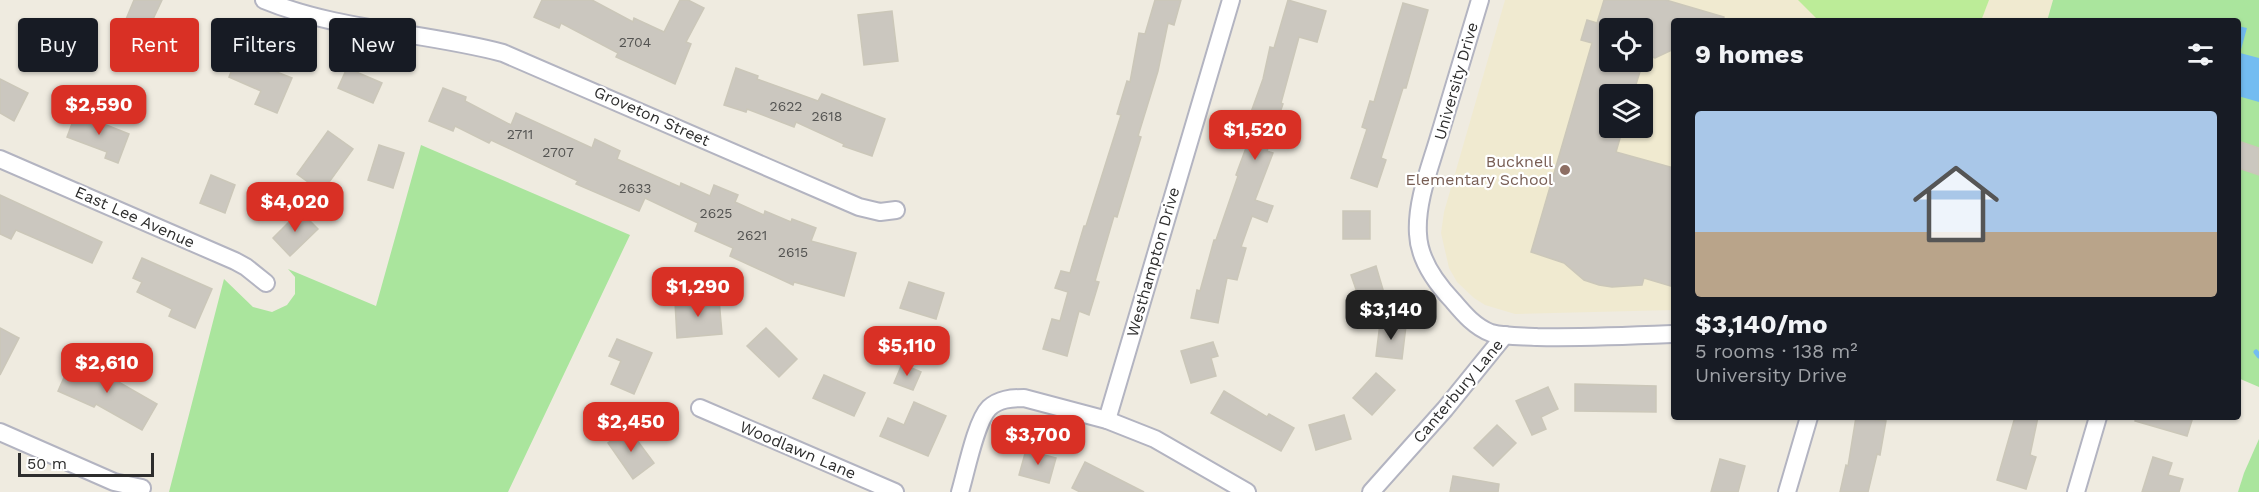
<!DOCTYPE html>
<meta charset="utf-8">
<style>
:root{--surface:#171b24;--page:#242831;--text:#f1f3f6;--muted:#9ea1a6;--accent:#d93025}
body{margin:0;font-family:"Work Sans",sans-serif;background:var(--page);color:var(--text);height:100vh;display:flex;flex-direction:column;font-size:22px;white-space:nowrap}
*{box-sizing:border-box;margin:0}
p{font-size:20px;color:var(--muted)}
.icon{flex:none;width:33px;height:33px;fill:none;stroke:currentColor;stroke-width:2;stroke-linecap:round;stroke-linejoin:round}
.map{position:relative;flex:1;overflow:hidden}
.sheet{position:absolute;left:1671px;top:18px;width:570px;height:402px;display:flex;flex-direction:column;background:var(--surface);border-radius:6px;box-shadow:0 2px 4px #0004}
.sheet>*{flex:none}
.hud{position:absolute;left:18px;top:18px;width:570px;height:54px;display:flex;gap:12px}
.controls{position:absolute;left:1599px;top:18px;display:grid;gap:12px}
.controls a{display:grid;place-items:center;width:54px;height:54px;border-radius:6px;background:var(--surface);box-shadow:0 2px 4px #0004;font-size:30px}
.scale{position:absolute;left:18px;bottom:15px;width:136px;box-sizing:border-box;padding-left:6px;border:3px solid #2d2d2d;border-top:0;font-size:16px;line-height:21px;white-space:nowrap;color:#2d2d2d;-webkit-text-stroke:4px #fff;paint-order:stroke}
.price{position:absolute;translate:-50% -51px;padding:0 14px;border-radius:12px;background:var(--accent);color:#fff;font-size:20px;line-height:39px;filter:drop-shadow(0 2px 3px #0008)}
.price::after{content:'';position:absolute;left:50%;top:36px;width:18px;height:14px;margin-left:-9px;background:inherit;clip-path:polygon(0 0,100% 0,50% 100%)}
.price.current{background:#222;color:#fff}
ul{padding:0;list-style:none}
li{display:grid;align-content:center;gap:12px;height:318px;padding:0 24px}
li span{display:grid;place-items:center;height:186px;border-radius:6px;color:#555}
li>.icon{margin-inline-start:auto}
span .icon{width:108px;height:108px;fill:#fffc;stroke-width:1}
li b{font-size:26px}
h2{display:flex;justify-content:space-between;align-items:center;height:72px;padding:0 24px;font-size:26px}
.tag{padding:0 21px;border-radius:6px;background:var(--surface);box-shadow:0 2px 4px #0004;font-size:21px;line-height:54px}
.tag.current{background:var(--accent);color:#fff}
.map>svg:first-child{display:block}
.education{fill:#f0ead0;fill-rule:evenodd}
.green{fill:#aae59d}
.pitch{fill:#bcec98}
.water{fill:#73bcf1}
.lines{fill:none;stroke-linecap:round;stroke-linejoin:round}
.stream{stroke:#73bcf1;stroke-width:5}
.building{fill:#cbc7bf;stroke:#cbc7b9;stroke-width:1.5}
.minor-casing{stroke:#b3b4c1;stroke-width:20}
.minor{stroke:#fff;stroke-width:16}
.education-dot{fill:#8d6e63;stroke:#fff;stroke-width:2}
.labels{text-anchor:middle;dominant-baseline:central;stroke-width:4.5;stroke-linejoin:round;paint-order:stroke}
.number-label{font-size:14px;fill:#545452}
.street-label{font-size:16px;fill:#2d2d2d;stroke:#fff}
.education-label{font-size:16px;fill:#785e54;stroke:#fff;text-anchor:end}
</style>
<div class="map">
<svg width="2259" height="492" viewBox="0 0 2259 492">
<rect width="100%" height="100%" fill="#efebe0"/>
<path class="education" d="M1505,0h548l-6,21h-373v289l-159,4 -30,-9 -11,-7 -17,-16 -8,-14 -8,-35 3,-21zM1610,28h32v34h-32zM1610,94h32v34h-32z"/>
<g class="green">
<path d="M2053,0h206v387l-21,-9v-357h-191z"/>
<path d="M421,145l209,90 -122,257h-339l55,-213 29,28 19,5 15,-7 8,-11v-17l-7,-8 88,37z"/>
<path d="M2259,439v53h-21l6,-19z"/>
</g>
<path class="pitch" d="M1798,0h191l-8,21h-162z"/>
<path class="water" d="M2238,26l9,2 -7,25 19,5v44l-21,-6z"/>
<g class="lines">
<path class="stream" d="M2256,352l3,4"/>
</g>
<g class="building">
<path d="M134,0h28l-16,34 -22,-10z"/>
<path d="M542,0h50l41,22 1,-4 30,14 16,-32h8l16,8 -18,34 5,2 -16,40 -59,-27 2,-4 -57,-30 -2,5 -25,-11z"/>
<path d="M1155,0h26l-7,25 -6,-2 -10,48 -20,65 3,1 -24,80 -3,-1 -19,65 4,1 -10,33 -10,-4 -12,45 -24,-7 9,-30 8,2 8,-29 -13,-4 6,-17 9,2 14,-47h2l35,-111 -4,-1 10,-33 3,1 9,-49 6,1z"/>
<path d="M1288,0l38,11 -9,31 -18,-5 -18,66 2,1 -16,47 6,2 -18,47 18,6 -6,16 -15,-6 -11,31 5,1 -9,32 -10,-2 -9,45 -27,-5 6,-28 3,1 14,-51h2l22,-64 -2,-1 17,-46 -7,-3 17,-47 7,-32 4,1z"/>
<path d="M1604,0h62l58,17 -1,4h-49v28l-19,9 -13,-4v-26h-32v34h33l-10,32h-23v34h13l-7,24 58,16v119l-30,-9 -2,7 -30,2 -13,-2 -15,-5 -20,-17 -33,-11 61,-209 -11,-3 6,-20 10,3z"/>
<path d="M1403,3l25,7 -22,78h-3l-22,70 5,2 -9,27 -26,-9 16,-49 -5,-2 8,-26 4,1z"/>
<path d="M892,11l6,50 -34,4 -6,-50z"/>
<path d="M223,33l32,13 -6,15 43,17 -15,35 -22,-9 6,-13 -32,-14 4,-10 -21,-9z"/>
<path d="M347,68l35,15 -9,20 -35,-15z"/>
<path d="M736,68l22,8 -1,3 61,22 4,-7 63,25 -13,37 -29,-10 1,-2 -48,-22 -2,5 -47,-18 -1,3 -22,-7z"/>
<path d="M0,79l28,14 -14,28 -14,-8z"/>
<path d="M443,88l23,9 -1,4 46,24 5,-12 76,35 3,-9 25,12 -3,8 63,28 1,-4 29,13 4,-11 24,10 -3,7 29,13 1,-4 26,11 1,-3 24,9 -5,13 45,12 -12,43 -50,-14 -1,3 -63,-29 3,-8 -38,-17 3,-8 -53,-25 -6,13 -63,-27 2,-3 -87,-41 -2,3 -34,-17 -2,5 -24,-10z"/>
<path d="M76,113l53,21 -11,29 -13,-5 2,-6 -40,-15z"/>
<path d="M328,131l25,18 -31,43 -25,-18z"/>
<path d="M2238,141l21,7v27l-21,-7z"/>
<path d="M379,145l25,8 -11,35 -25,-8z"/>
<path d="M211,175l24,10 -10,28 -25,-10z"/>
<path d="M0,195l102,47 -10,21 -76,-33 -5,9 -11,-5z"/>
<path d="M300,211l18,18 -28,27 -17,-18z"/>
<rect x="1343" y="211" width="27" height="28"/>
<path d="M142,258l70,31 -17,39 -26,-12 3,-7 -35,-17 5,-10 -9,-4z"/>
<path d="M1376,266l8,27 -24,8 -9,-26z"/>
<path d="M909,282l35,11 -8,26 -36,-11z"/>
<path d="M719,299l3,35 -45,4 -2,-36z"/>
<path d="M1380,323l26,3 -4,33 -26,-3z"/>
<path d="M0,328l19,10 -19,37z"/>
<path d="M766,328l31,31 -18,18 -32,-31z"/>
<path d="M617,339l35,14 -18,41 -23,-10 10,-23 -12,-5z"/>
<path d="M1213,342l5,14 -7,2 5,18 -25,7 -10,-32z"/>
<path d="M84,361l25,11 -1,4 49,28 -15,26 -46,-26 -2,3 -36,-16 12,-27 11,5z"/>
<path d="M902,364l19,8 -8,18 -19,-7z"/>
<path d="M1376,373l19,17 -23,25 -19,-17z"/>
<path d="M824,375l41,18 -11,23 -41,-18z"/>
<path d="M1575,384l81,2v26l-81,-1z"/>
<path d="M1548,387l10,22 -17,8 5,12 -14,6 -16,-34z"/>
<path d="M1224,391l43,26 2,-3 25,14 -13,23 -70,-38z"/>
<path d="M914,402l32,14 -18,40 -48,-20 8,-18 16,7z"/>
<path d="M1344,415l7,24 -35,11 -7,-25z"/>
<path d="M1856,417l30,4 -6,34 -3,-1 -9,38h-28l6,-27 2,1z"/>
<path d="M2015,417h23l-8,38 6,2 -10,32 -29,-9z"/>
<path d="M2136,417h57l-6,19 -52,-15z"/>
<path d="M1497,425l19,18 -23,23 -19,-18z"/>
<path d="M628,428l26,35 -21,16 -25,-36z"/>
<path d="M1026,450l30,8 -7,25 -30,-8z"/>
<path d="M2153,457l19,6 -4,12 15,4 -4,13h-37z"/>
<path d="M1720,459l25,7 -7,26h-27z"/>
<path d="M1085,462l59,30h-64l-8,-4z"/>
<path d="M1453,476l46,8 -1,8h-48z"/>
</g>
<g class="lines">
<defs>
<g id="minor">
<path d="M264,0c75,31 160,32 239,53l356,154 21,5 16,-2"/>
<path d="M1480,0c-14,47 -28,94 -42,140 -9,30 -22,63 -20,94 1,26 18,49 35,67 11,13 22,26 38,32 15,4 31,3 46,4 46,1 91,-1 137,-3"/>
<path d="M0,159l235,102 11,6 20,16"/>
<path d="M700,408l195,84"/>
<path d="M1107,420l124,-420"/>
<path d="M0,432l114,50 28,6"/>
<path d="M960,492c6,-20 16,-71 29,-84 10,-9 22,-10 35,-10l83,22 48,19 92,53"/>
<path d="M1371,492l74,-83 60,-74"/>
<path d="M1787,492l22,-75"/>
<path d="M2076,492l22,-75"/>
</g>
</defs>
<use href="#minor" class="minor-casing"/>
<use href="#minor" class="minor"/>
</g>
<circle class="education-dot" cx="1565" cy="170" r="6"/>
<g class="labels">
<g class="number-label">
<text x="635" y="42">2704</text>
<text x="786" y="106">2622</text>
<text x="827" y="116">2618</text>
<text x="520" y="134">2711</text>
<text x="558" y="152">2707</text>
<text x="635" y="188">2633</text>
<text x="716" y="213">2625</text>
<text x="752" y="235">2621</text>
<text x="793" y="252">2615</text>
</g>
<g class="street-label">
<text transform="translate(1456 81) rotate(-74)">University Drive</text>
<text transform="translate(652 116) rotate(24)">Groveton Street</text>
<text transform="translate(135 217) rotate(24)">East Lee Avenue</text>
<text transform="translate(1153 262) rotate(-74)">Westhampton Drive</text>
<text transform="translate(1458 391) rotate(-50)">Canterbury Lane</text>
<text transform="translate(798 450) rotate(23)">Woodlawn Lane</text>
</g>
<g class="education-label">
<text x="1553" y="161">Bucknell<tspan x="1553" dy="18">Elementary School</tspan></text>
</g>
</g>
</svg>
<div class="controls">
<a><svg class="icon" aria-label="locate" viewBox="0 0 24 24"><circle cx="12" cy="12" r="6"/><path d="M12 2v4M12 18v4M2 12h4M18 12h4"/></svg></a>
<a><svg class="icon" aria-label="layers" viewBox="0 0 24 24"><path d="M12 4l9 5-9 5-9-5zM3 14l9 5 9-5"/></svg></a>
</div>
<div class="scale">50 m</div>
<b class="price" style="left:99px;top:136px">$2,590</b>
<b class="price" style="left:1255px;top:161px">$1,520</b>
<b class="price" style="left:295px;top:233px">$4,020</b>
<b class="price" style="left:698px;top:318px">$1,290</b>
<b class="price current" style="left:1391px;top:341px">$3,140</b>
<b class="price" style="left:907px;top:377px">$5,110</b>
<b class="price" style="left:107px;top:394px">$2,610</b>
<b class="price" style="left:631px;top:453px">$2,450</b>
<b class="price" style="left:1038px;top:466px">$3,700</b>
<div class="hud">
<a class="tag">Buy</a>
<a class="tag current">Rent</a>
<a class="tag">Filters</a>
<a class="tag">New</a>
</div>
<section class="sheet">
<h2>9 homes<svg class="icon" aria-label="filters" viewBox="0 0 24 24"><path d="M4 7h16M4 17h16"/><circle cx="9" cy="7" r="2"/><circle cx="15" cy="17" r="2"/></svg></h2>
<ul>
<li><span style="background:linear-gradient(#a9c7e8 65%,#b9a48a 0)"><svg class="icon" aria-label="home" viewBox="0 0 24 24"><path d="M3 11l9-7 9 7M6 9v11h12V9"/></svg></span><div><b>$3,140/mo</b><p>5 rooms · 138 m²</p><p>University Drive</p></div></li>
</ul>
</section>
</div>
